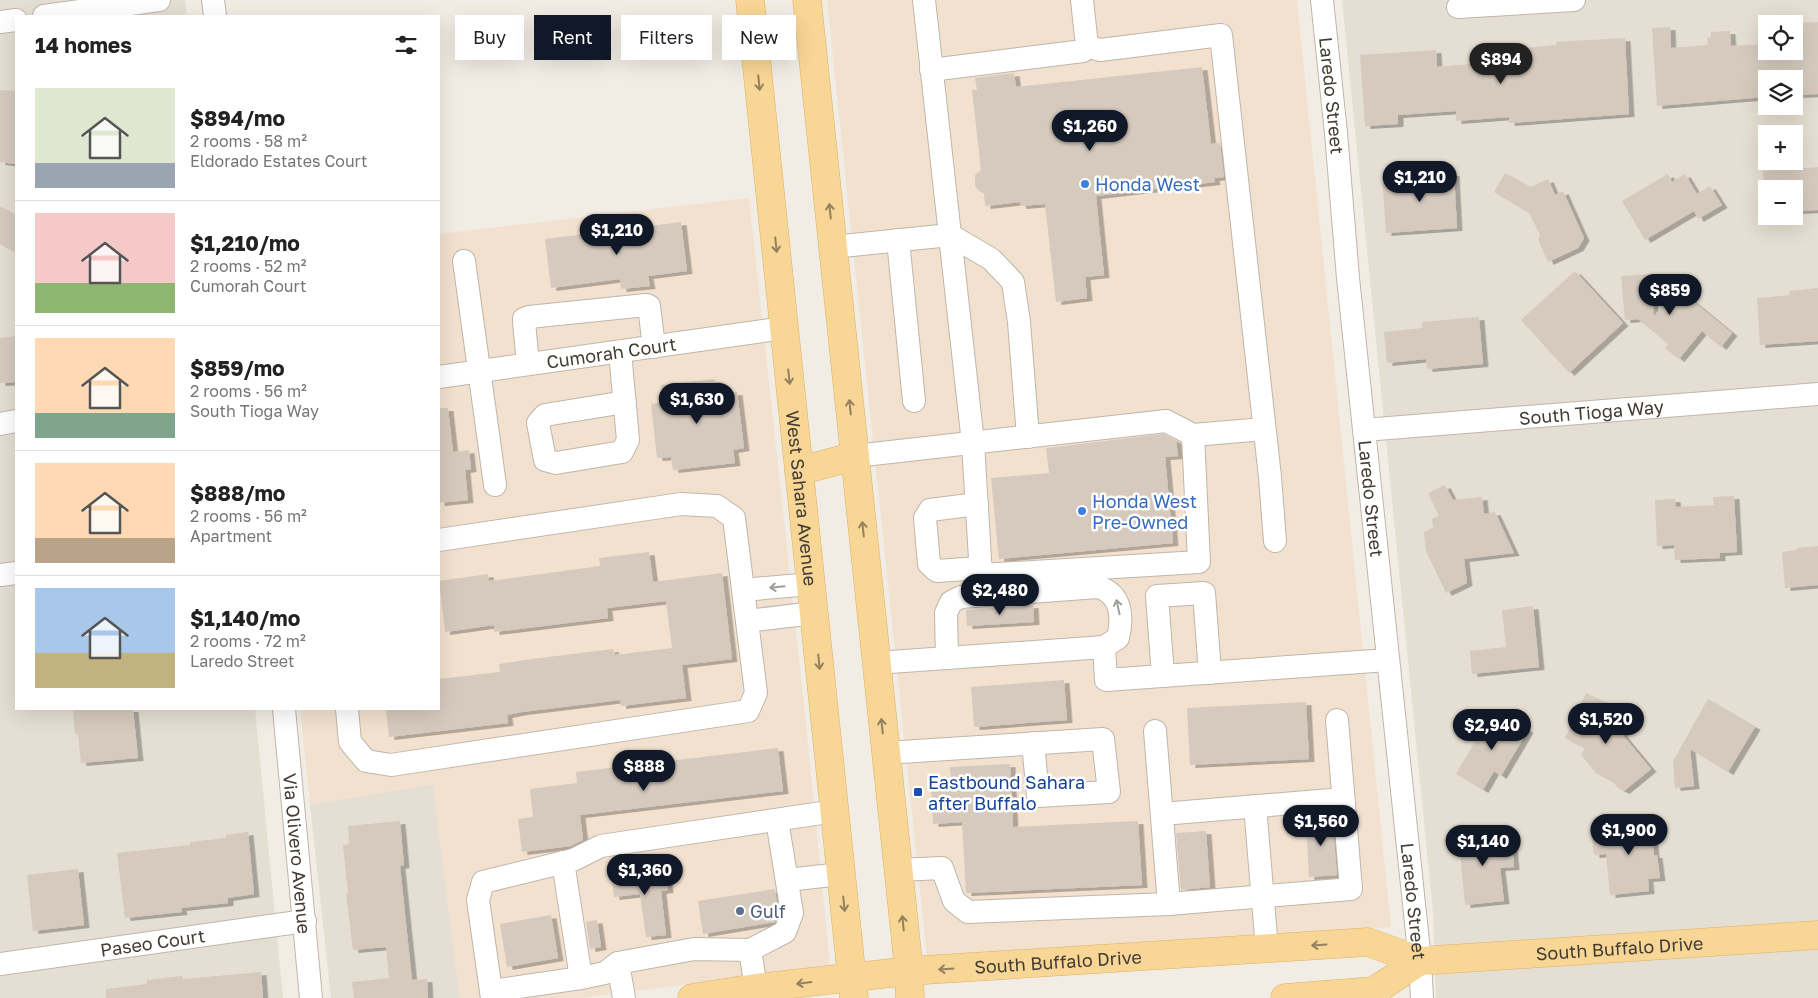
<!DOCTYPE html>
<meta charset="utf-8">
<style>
:root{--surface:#fff;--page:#f6f6f6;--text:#222;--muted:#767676;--line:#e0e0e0;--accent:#111827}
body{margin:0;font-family:"Golos Text",sans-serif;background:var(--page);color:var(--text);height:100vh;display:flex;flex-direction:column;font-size:19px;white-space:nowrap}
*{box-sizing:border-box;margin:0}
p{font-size:16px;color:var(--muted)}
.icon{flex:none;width:28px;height:28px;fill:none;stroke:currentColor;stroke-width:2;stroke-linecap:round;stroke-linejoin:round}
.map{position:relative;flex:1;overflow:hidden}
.details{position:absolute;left:15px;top:15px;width:425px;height:695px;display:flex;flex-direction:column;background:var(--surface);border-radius:0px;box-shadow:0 5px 20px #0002}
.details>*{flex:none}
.hud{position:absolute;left:455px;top:15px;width:475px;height:45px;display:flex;gap:10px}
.controls{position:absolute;left:1758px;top:15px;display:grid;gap:10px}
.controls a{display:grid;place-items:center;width:45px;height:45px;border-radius:0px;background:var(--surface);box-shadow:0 5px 20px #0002;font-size:25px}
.price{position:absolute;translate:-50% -42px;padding:0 11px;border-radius:18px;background:var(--accent);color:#fff;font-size:16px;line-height:32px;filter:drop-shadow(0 1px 2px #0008)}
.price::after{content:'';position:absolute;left:50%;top:30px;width:15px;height:11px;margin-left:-8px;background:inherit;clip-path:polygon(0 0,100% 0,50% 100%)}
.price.current{background:#222;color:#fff}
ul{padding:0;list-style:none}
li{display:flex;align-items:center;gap:15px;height:125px;padding:0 20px}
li+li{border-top:1px solid var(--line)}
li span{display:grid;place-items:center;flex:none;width:140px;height:100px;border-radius:0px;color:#555}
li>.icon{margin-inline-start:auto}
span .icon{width:60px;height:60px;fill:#fffc;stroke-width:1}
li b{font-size:21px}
h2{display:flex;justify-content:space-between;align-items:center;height:60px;padding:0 20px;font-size:21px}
.pill{padding:0 18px;border-radius:0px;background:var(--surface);box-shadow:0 5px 20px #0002;font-size:18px;line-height:45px}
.pill.current{background:var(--accent);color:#fff}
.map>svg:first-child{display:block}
.residential{fill:#e5ded2;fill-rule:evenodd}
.commercial{fill:#f2e1cf}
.building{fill:#d5cabd;filter:url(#shadow)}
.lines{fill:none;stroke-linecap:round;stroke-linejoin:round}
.minor-casing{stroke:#bfb6aa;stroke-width:24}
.major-casing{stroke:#dcb266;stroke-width:29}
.minor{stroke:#fff;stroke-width:22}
.major{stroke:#f8d695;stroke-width:28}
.oneway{stroke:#948160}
.oneway2{stroke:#a09e9a}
.shop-dot{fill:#3f7fe0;stroke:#fff;stroke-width:2}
.transit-dot{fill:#1a4fb4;stroke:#fff;stroke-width:2}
.service-dot{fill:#5c6f8a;stroke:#fff;stroke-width:2}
.labels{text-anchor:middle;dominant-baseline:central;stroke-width:5;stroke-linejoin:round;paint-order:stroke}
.street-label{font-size:18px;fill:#423c34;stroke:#fff}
.shop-label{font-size:18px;fill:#366cbe;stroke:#fff;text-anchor:start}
.transit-label{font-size:18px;fill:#164399;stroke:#fff;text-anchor:start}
.service-label{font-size:18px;fill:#4e5e75;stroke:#fff;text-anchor:start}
</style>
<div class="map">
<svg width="1818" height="998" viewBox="0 0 1818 998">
<defs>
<filter id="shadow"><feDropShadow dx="5.5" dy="3" stdDeviation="0" flood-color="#0004"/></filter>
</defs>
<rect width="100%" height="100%" fill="#f1ece4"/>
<g class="residential">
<path d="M0,0h185l2,16h-171v693h239l28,289h-283z"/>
<path d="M1342,0h476v998h-382l-3,-86zM1766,24h28v27h-28zM1766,79h28v27h-28zM1766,134h28v27h-28zM1766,189h28v27h-28z"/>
<path d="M433,784l27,214h-129l-21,-194z"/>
</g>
<g class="commercial">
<path d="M827,0h470l94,927 -464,30z"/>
<path d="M749,198l58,535 23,233 -249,32h-121l-27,-214 -123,20 -10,-95h139v-475z"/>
</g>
<g class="building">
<path d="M1818,22v72l-24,1v-16h-28v18l-109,9 -5,-78 18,-1 1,21 37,-3 -1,-7 4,-1v-5l19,-1 1,15 35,-2v7h28v-28z"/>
<path d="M1625,38l4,76 -120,9v-6l-53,4v-10l-58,4v9l-33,2 -5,-71 76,-5 1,17 44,-4 1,6 31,-3 -2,-17 46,-4 -1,-3z"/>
<path d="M1202,67l9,77 9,-1 4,34 -10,1 1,4 -119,14 8,79 -19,2 2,21 -31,4 -11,-98 -24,2 -1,-4 -35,4 -1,-13 -5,-2 -4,-5v-11l6,-5 -9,-80h5l-2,-12 39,-5 2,14z"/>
<path d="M0,90l16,1 -1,73 -15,-2z"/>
<path d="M1818,167v43l-24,1v-22h-30l-1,-18z"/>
<path d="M1454,173l3,55 -71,5 -4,-56z"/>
<path d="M1505,173l25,14 18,-8 7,16 8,-4 21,47 -6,10 -30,14 -10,-23 2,-4 -11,-22 -35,-21z"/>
<path d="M1668,174l4,8 13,-8 12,20 13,-8 12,19 -24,14 -4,-8 -49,29 -23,-39z"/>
<path d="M0,206l16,9v38l-16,-9z"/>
<path d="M681,222l6,49 -39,5 2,10 -29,3 -1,-10 -69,9 -6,-49z"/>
<path d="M1575,271l48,52 -54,50 -48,-53z"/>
<path d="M1650,274l4,42 23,-28 55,45 -11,14 -19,-16 -23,28 -14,-11 3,-4 -30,-25 -13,1 -4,-44z"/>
<path d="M1818,288v53l-58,4 -3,-47 33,-3 -1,-4z"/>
<path d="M1479,317l4,47 -56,5 -1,-10 -39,4 -3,-31 39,-4 -1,-6z"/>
<path d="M16,336v46l-16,1v-45z"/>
<path d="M715,379l1,7 9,-1 1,8 11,-1 7,56 -11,2 2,13 -62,7 -2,-13 -14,1 -6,-54 12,-2 -2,-17z"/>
<path d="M439,408h9l5,44 16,-2 2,19 -6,1 3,30 -29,3z"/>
<path d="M1164,434l12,7 2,15 -13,1 8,86 -174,16 -8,-81 58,-5 -3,-25z"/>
<path d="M1445,485l8,15 29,-3 2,17 11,-2 19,41 -50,6 3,24 -21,10 -20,-42 -2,-19 9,-4 -1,-9 7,-3 -11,-23z"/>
<path d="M1734,496l3,56 -17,1v5l-45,2 -1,-15 -17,1 -2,-46 20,-1 1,8 38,-2 -1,-8z"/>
<path d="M1818,546v39l-33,3 -3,-36 15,-2v-2z"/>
<path d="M649,552l4,30 69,-9 10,86 -50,6 4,33 -65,8 -1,-6 -98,12 -15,3 1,8 -119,14 -3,-28h53v-30l61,-7 -1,-8 33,-5 81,-10 2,6 57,-7 -6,-47 -59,7 1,10 -114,14v-7l-49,7 -6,-51 49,-7 1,7 111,-15 -1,-8z"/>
<path d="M1033,605l1,17 -67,4 -1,-16z"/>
<path d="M1533,606l6,61 -67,7 -2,-23 36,-4 -4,-37z"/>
<path d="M1064,680l3,40 -93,7 -3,-40z"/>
<path d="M1586,693l22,10 -6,15 23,11 -3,5 29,35 -27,22 -6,-3 -5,-6 -17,-9 -15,-18 4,-7 -20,-10z"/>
<path d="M1708,699l47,28 -27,45 -38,-23 4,37 -19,2 -2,-27z"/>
<path d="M1306,702l3,57 -119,6 -3,-57z"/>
<path d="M73,709h60l5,49 -57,5 -3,-29h-3z"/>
<path d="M1490,716l15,8 3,-6 20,12 -27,46 -7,-5 -11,19 -27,-16z"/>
<path d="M778,748l5,43 -203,24 3,25 -12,6 -49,6 -4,-33 15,-2 -3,-28 47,-6 -1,-11z"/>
<path d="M1010,764l3,63 125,-6 4,64 -176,8 -4,-71 -29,2 -2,-44 20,-1 -1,-12z"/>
<path d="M1642,816l1,15 9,-1 2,25h3l3,23 -12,1 1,12 -39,4 -4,-41 -12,1 -2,-16 21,-2 -1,-18z"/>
<path d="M1332,817l5,58 -28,2 -3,-59z"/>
<path d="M400,821l4,44 -4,1 12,114 15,-1 1,19h-74l-2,-16 37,-4 -3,-31 -33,3 -7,-57h2l-5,-48 6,-1 -1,-18z"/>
<path d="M1488,828l2,18 22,-2 2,23 -14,1 4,33 -39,4 -7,-74z"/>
<path d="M1206,831l4,56 -29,3 -5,-57z"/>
<path d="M248,832l6,62 -26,4v5l-47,5 1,4 -57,6 -8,-65 73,-8v-3l36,-4v-3z"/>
<path d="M666,868l2,22 -7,1 5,44 -20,2 -6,-43 -26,3 -3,-23z"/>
<path d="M78,869l6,56 -51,6 -6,-56z"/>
<path d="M775,889l3,23 -3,10 -72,12 -5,-33z"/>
<path d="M551,915l7,43 -51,9 -7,-43z"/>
<path d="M597,920l4,27 -11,2 -4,-27z"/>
<path d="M261,972l2,26h-157v-9l41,-5v-4l35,-4 1,3z"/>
</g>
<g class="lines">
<defs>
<g id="minor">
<path d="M213,0l2,16"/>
<path d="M924,0l49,443 8,132 218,-13 -6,-127"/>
<path id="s1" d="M1322,0l14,133 12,145 72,683 2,37"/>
<path d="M1458,7l116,-7"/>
<path d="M44,16l115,-16"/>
<path d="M0,22l16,-2"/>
<path d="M1087,46l13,4 121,-15 49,442 5,64"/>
<path d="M931,70l152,-19 4,-5 -5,-46"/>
<path d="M898,240l16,161"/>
<path d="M833,247l117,-12 41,24 22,23 6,40 9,115"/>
<path d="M464,261l31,224"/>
<path d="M620,352l8,88 -6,12 -66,11 -11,-3 -7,-37 7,-8 80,-13"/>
<path d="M528,364l-4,-42v-3l5,-2 117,-12 3,1 5,41"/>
<path id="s2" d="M439,377l345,-49"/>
<path d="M0,424l16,-3"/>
<path id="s3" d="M1364,430c151,-11 303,-25 454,-36"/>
<path d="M855,456l311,-35 27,14 71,-6"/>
<path d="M977,504l-47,6 -5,8 4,46 8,7 43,-3"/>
<path d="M0,575l16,-2"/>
<path d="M743,590l68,-6"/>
<path d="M747,621l67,-8"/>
<path d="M947,658l-1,-45 5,-11 10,-5 137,-10c24,7 25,30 20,51l-14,9"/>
<path d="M876,663l228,-16 2,33 282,-20"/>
<path d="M1163,676l-6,-80 47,-3 6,80"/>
<path id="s4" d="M284,709l27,289"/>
<path d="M347,709l3,33 16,19 25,4 357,-54 8,-18 -22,-175 -17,-12 -36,-2 -242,36"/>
<path d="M1155,731l14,173"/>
<path d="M885,753l218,-14 6,53 -71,4 -5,-53"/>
<path d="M1255,806l12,143"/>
<path d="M1162,814l181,-15"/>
<path d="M563,862l18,116"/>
<path d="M898,870l44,-2 12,33 14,11 201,-8 182,-15 -14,-169"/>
<path d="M787,880l54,-6"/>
<path d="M750,950l6,38"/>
<path d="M618,963l6,35"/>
<path id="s5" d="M0,964l305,-43"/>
<path d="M491,991l90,-13 24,-5 13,-10 76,-14 56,1 35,-18 7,-19 -15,-93"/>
<path d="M492,998l-14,-98 5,-18 90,-22 28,-14 234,-35"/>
</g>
<g id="major">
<path id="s6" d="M750,0l104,998"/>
<path d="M807,0l102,971 1,27"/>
<path d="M799,471l56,-15"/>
<path id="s7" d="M692,998l64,-10 153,-17 459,-29 52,19 398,-26"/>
<path d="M1285,998l89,-7 46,-30"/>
</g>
</defs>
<use href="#minor" class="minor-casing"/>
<use href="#major" class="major-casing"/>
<use href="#minor" class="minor"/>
<use href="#major" class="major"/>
</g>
<defs><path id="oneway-shaft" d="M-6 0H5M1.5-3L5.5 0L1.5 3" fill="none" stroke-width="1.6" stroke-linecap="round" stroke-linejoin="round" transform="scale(1.25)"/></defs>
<g class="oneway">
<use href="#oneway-shaft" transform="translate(759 83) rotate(84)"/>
<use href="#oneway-shaft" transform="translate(830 211) rotate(-96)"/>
<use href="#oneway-shaft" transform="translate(776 245) rotate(84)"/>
<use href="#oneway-shaft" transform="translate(789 377) rotate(84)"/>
<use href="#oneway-shaft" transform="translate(850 407) rotate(-96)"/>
<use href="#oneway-shaft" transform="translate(863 529) rotate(-96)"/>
<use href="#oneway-shaft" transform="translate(819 662) rotate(84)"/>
<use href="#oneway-shaft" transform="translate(882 726) rotate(-96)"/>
<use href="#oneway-shaft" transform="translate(844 904) rotate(84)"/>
<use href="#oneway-shaft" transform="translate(903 923) rotate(-96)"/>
<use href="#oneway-shaft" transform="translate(1319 945) rotate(176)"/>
<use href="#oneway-shaft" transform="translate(946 969) rotate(176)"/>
<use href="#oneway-shaft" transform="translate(804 983) rotate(173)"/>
</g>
<g class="oneway2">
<use href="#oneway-shaft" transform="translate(777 587) rotate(174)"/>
<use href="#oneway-shaft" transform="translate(1118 607) rotate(-102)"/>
</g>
<g class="shop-dot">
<circle cx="1085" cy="184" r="5"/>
<circle cx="1082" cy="511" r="5"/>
</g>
<rect class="transit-dot" x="913" y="787" width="10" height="10" rx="2.5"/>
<circle class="service-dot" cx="740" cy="911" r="5"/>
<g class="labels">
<g class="street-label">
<text stroke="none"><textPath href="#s1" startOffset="96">Laredo Street</textPath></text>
<text stroke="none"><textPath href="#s2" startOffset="174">Cumorah Court</textPath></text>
<text stroke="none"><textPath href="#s3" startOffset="228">South Tioga Way</textPath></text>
<text stroke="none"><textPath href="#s6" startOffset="501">West Sahara Avenue</textPath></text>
<text stroke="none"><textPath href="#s1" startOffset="501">Laredo Street</textPath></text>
<text stroke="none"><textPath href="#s4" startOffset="145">Via Olivero Avenue</textPath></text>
<text stroke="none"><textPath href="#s1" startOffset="906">Laredo Street</textPath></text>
<text stroke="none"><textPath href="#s5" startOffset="154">Paseo Court</textPath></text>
<text stroke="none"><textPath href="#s7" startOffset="934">South Buffalo Drive</textPath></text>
<text stroke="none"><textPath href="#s7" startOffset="368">South Buffalo Drive</textPath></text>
</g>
<g class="shop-label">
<text x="1095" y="184">Honda West</text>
<text x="1092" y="501">Honda West<tspan x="1092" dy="21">Pre-Owned</tspan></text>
</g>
<g class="transit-label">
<text x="928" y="782">Eastbound Sahara<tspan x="928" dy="21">after Buffalo</tspan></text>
</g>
<g class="service-label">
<text x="750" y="911">Gulf</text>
</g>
</g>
</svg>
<div class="controls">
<a><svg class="icon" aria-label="locate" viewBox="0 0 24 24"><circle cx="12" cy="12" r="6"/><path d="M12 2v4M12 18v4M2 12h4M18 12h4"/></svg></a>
<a><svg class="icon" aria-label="layers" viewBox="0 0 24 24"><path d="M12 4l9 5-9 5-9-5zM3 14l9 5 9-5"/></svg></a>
<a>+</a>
<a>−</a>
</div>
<b class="price current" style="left:1501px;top:85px">$894</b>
<b class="price" style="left:1090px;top:152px">$1,260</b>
<b class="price" style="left:1420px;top:203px">$1,210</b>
<b class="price" style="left:617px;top:256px">$1,210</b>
<b class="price" style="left:1670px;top:316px">$859</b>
<b class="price" style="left:697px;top:425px">$1,630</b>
<b class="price" style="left:1000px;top:616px">$2,480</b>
<b class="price" style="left:1606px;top:745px">$1,520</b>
<b class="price" style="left:1492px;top:751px">$2,940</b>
<b class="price" style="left:644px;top:792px">$888</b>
<b class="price" style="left:1321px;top:847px">$1,560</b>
<b class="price" style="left:1629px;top:856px">$1,900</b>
<b class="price" style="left:1483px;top:867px">$1,140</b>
<b class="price" style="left:645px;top:896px">$1,360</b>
<div class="hud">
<a class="pill">Buy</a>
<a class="pill current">Rent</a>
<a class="pill">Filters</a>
<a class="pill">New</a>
</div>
<section class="details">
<h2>14 homes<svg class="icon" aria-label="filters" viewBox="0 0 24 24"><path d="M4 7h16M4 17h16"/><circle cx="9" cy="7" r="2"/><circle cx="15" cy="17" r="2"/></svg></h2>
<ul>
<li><span style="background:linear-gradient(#dfe7d0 75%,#9aa5b1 0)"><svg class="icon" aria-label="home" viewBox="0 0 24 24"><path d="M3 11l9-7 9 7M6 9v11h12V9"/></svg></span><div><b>$894/mo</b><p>2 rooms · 58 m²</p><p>Eldorado Estates Court</p></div></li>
<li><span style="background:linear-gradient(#f6c9c9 70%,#8fb573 0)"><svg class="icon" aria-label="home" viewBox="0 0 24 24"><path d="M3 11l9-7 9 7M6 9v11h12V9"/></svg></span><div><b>$1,210/mo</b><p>2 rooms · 52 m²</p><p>Cumorah Court</p></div></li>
<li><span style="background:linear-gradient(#ffd9b3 75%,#7fa58c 0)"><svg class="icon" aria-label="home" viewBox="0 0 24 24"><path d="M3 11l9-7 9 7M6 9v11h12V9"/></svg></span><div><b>$859/mo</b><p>2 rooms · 56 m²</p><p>South Tioga Way</p></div></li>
<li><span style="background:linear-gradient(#ffd9b3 75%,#b9a48a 0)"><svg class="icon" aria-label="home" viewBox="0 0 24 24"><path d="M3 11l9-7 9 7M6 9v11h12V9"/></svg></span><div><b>$888/mo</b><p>2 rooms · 56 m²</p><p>Apartment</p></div></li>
<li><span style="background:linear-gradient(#a9c7e8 65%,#c2b280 0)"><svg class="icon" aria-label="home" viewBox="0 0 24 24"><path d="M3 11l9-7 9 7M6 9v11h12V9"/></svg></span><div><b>$1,140/mo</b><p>2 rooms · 72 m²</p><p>Laredo Street</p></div></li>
</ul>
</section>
</div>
